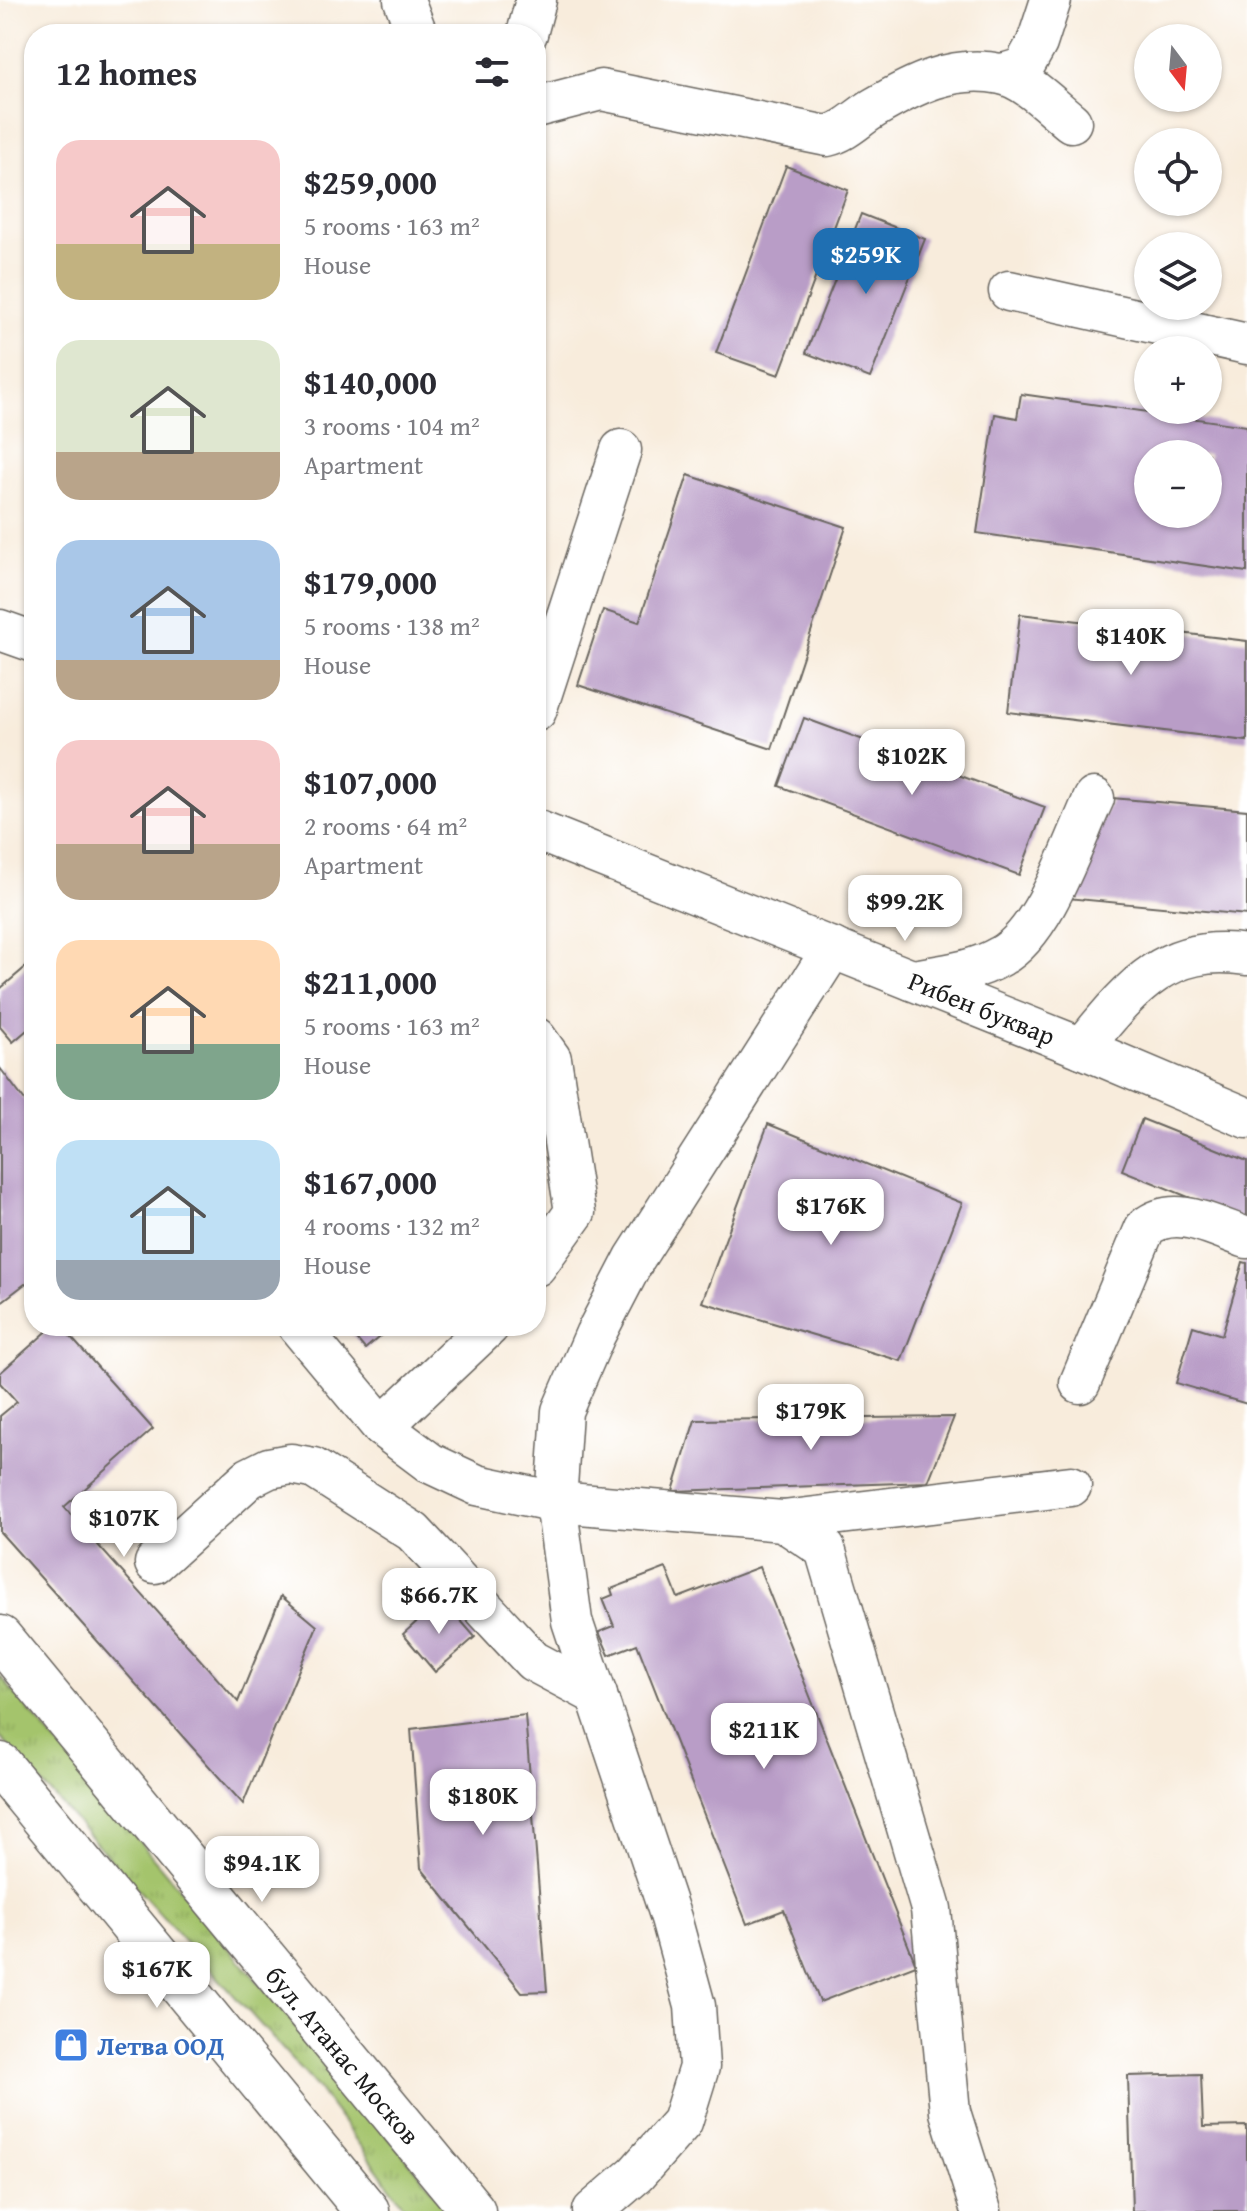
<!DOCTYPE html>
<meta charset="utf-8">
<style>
:root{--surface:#fff;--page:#f7f7f7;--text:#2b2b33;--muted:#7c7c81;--accent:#1f6fb2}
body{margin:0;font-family:"Gentium Book Plus",serif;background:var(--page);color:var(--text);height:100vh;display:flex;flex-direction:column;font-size:30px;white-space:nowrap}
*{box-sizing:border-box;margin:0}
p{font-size:26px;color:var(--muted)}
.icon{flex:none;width:44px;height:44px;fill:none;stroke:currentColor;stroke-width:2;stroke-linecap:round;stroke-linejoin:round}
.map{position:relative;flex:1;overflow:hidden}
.details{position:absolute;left:24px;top:24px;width:522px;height:1312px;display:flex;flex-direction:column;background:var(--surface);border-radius:32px;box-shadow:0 2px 6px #0004}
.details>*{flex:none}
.needle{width:52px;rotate:164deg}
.buttons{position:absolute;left:1134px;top:24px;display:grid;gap:16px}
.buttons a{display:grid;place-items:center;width:88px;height:88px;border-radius:50%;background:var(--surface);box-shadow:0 2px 6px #0004;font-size:40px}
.price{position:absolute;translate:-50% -68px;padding:0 18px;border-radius:16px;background:#fff;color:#222;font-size:26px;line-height:52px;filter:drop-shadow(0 2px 4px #0008)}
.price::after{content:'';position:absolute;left:50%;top:48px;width:24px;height:18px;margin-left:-12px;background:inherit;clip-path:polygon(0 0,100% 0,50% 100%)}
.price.current{background:var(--accent);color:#fff}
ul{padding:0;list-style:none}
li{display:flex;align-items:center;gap:24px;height:200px;padding:0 32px}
li span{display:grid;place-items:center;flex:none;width:224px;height:160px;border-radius:24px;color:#555}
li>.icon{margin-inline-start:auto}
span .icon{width:96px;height:96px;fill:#fffc;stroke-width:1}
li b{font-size:34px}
h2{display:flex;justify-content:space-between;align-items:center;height:96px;padding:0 32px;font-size:34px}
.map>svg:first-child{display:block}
.grass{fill:url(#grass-tufts);stroke:#607044;stroke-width:2}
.building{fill:#b99dc7;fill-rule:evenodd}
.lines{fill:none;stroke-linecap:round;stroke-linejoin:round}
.minor-casing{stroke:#69655f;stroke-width:43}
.major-casing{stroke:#69655f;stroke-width:47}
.minor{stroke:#fff;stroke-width:40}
.major{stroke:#fff;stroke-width:44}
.labels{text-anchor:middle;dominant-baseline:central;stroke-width:6;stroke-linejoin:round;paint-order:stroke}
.street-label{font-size:26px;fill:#1c1c1c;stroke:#fff}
.shop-label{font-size:26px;font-weight:bold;fill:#366cbe;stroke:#fff;text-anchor:start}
</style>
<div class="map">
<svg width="1247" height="2211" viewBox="0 0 1247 2211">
<defs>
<pattern id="grass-tufts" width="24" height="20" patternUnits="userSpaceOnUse" patternTransform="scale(2)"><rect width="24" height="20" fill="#a4c46c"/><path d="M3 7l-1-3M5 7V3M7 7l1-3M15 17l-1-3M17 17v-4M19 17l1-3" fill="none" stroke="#8da85d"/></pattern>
</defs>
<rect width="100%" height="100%" fill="#fff"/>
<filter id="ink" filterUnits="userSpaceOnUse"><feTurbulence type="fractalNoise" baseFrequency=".0125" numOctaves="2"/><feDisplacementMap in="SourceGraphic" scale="16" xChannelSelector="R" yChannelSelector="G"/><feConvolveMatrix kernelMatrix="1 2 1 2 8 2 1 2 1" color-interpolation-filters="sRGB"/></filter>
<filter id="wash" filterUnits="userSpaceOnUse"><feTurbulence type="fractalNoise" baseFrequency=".006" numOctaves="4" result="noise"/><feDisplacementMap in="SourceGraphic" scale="32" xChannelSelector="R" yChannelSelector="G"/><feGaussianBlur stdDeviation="1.8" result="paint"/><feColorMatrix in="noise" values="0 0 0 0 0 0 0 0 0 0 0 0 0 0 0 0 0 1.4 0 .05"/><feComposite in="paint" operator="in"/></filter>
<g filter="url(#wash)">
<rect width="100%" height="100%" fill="#f8ecdc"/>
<path class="grass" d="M0,1676l451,535h-43l-92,-125 -316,-349z"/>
<g id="blocks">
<g class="building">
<path d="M786,166l62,24 -69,185 -63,-22z"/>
<path d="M861,214l64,25 -55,139 -64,-25z"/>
<path d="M1021,394l226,32v146l-270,-39 18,-119 22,4zM1148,454h60v60h-60z"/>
<path d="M688,475l158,52 -74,222 -194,-64 25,-75 36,12z"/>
<path d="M1020,614l227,27v100l-239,-29z"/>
<path d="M804,718l241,89 -26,68 -240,-89z"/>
<path d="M1112,798l135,12v105l-181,-17z"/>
<path d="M34,960v64l-21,18 -13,-15v-38z"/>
<path d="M0,1068l34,45v164l-34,26z"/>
<path d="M1142,1119l105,42v60l-125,-51z"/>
<path d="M768,1124l194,79 -61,158 -199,-59z"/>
<path d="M1243,1262l4,1v141l-71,-21 17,-57 29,9z"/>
<path d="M53,1326h8l92,103 -89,78 174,195 43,-106 36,30 -74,178 -243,-272v-116l17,-14 -17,-19v-10z"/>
<path d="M345,1326h47l-27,23z"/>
<path d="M954,1417l-26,65 -255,9 22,-71z"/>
<path d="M759,1567l157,398 -96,37 -36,-92 -37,14 -110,-280 -28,11 -10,-23 15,-6 -11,-27 10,-4 -2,-6 55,-21 12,30z"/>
<path d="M442,1599l33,38 -40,35 -32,-38z"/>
<path d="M525,1715l22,276 -25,1 -101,-124 -10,-139z"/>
<path d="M1201,2074l2,53 44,-1v85h-115l-4,-135z"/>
</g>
</g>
</g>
<g filter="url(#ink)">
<use href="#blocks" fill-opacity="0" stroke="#69655f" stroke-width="2"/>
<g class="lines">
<defs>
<g id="minor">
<path d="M404,0l13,34"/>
<path d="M527,34l9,-34"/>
<path d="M1003,74l20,-6 14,-25 14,-43"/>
<path d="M536,107l65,-17 226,46c20,-5 30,-18 47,-28 39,-23 79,-44 127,-34 25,5 50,32 70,48"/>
<path d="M1009,291l238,53"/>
<path d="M0,630l34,12"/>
<path d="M536,711l85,-261"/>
<path d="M536,830l546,218 165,70"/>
<path d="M912,980c30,-5 62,-8 89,-24 44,-24 72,-113 93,-158"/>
<path d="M536,1038l15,21 24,153 -39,54"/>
<path d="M1082,1048c47,-57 83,-106 165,-93"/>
<path d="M298,1326l84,101 48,36 47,22 79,17 227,19 42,28 106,360 19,203 31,99"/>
<path d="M1080,1383l65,-155c30,-25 70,-1 102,10"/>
<path d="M382,1427l107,-101"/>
<path d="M783,1521l288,-35"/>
<path d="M155,1563l94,-85 20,-10 22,-4 22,4 100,64 120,129 64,34"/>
<path d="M593,2211l43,-37 46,-52 17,-55 -4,-61 -24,-88 -99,-297 -16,-119 6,-91 33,-76 40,-77 198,-310"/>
</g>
<g id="major">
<path d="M0,1638l473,573"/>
<path d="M0,1765l367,446"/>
</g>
</defs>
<use href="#minor" class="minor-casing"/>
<use href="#major" class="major-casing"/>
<use href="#minor" class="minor"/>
<use href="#major" class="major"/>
</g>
</g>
<defs>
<symbol id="shop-square" viewBox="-11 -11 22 22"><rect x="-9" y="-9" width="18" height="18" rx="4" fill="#3f7fe0" stroke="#fff"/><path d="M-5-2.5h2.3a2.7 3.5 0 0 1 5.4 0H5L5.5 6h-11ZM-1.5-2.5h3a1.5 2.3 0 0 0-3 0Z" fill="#fff"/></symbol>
</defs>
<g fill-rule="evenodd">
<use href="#shop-square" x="51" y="2025" width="40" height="40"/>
</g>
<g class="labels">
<g class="street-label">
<text transform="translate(982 1008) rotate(22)">Рибен буквар</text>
<text transform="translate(343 2055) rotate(50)">бул. Атанас Москов</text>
</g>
<g class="shop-label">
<text x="97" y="2045">Летва ООД</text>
</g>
</g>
</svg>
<div class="buttons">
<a><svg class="needle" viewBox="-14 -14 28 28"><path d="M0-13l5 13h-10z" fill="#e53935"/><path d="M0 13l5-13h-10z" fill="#7c7c81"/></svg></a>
<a><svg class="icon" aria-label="locate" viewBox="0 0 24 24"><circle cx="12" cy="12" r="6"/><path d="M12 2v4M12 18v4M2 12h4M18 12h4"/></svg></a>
<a><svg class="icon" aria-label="layers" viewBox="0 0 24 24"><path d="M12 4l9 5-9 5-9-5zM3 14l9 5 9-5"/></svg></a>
<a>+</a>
<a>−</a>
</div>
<b class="price current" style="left:866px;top:296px">$259K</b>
<b class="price" style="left:1131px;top:677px">$140K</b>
<b class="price" style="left:912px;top:797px">$102K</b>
<b class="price" style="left:905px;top:943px">$99.2K</b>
<b class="price" style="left:831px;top:1247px">$176K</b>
<b class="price" style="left:811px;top:1452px">$179K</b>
<b class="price" style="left:124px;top:1559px">$107K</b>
<b class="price" style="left:439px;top:1636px">$66.7K</b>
<b class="price" style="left:764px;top:1771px">$211K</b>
<b class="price" style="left:483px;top:1837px">$180K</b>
<b class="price" style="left:262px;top:1904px">$94.1K</b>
<b class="price" style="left:157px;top:2010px">$167K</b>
<section class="details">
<h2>12 homes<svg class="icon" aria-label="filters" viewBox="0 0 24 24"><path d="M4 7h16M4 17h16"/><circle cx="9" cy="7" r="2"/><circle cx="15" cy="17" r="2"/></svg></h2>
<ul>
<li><span style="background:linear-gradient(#f6c9c9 65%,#c2b280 0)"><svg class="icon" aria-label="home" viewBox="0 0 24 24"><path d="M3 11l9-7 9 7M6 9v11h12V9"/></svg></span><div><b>$259,000</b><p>5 rooms · 163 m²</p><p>House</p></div></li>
<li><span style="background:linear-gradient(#dfe7d0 70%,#b9a48a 0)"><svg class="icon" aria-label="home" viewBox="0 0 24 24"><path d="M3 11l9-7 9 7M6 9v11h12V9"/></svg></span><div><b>$140,000</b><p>3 rooms · 104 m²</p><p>Apartment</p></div></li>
<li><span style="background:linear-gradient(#a9c7e8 75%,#b9a48a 0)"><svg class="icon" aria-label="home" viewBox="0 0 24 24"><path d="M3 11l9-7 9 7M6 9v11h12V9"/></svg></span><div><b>$179,000</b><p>5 rooms · 138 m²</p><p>House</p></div></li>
<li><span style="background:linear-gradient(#f6c9c9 65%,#b9a48a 0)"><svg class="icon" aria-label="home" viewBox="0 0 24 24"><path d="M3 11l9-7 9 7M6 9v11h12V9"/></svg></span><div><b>$107,000</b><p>2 rooms · 64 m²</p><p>Apartment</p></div></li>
<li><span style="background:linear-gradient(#ffd9b3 65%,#7fa58c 0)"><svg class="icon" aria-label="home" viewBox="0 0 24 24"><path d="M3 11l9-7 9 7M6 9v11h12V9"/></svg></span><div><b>$211,000</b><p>5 rooms · 163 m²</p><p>House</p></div></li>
<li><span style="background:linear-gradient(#bfe0f5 75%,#9aa5b1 0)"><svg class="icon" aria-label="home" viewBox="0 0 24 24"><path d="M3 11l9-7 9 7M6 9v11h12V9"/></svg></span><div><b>$167,000</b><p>4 rooms · 132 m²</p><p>House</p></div></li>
</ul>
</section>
</div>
